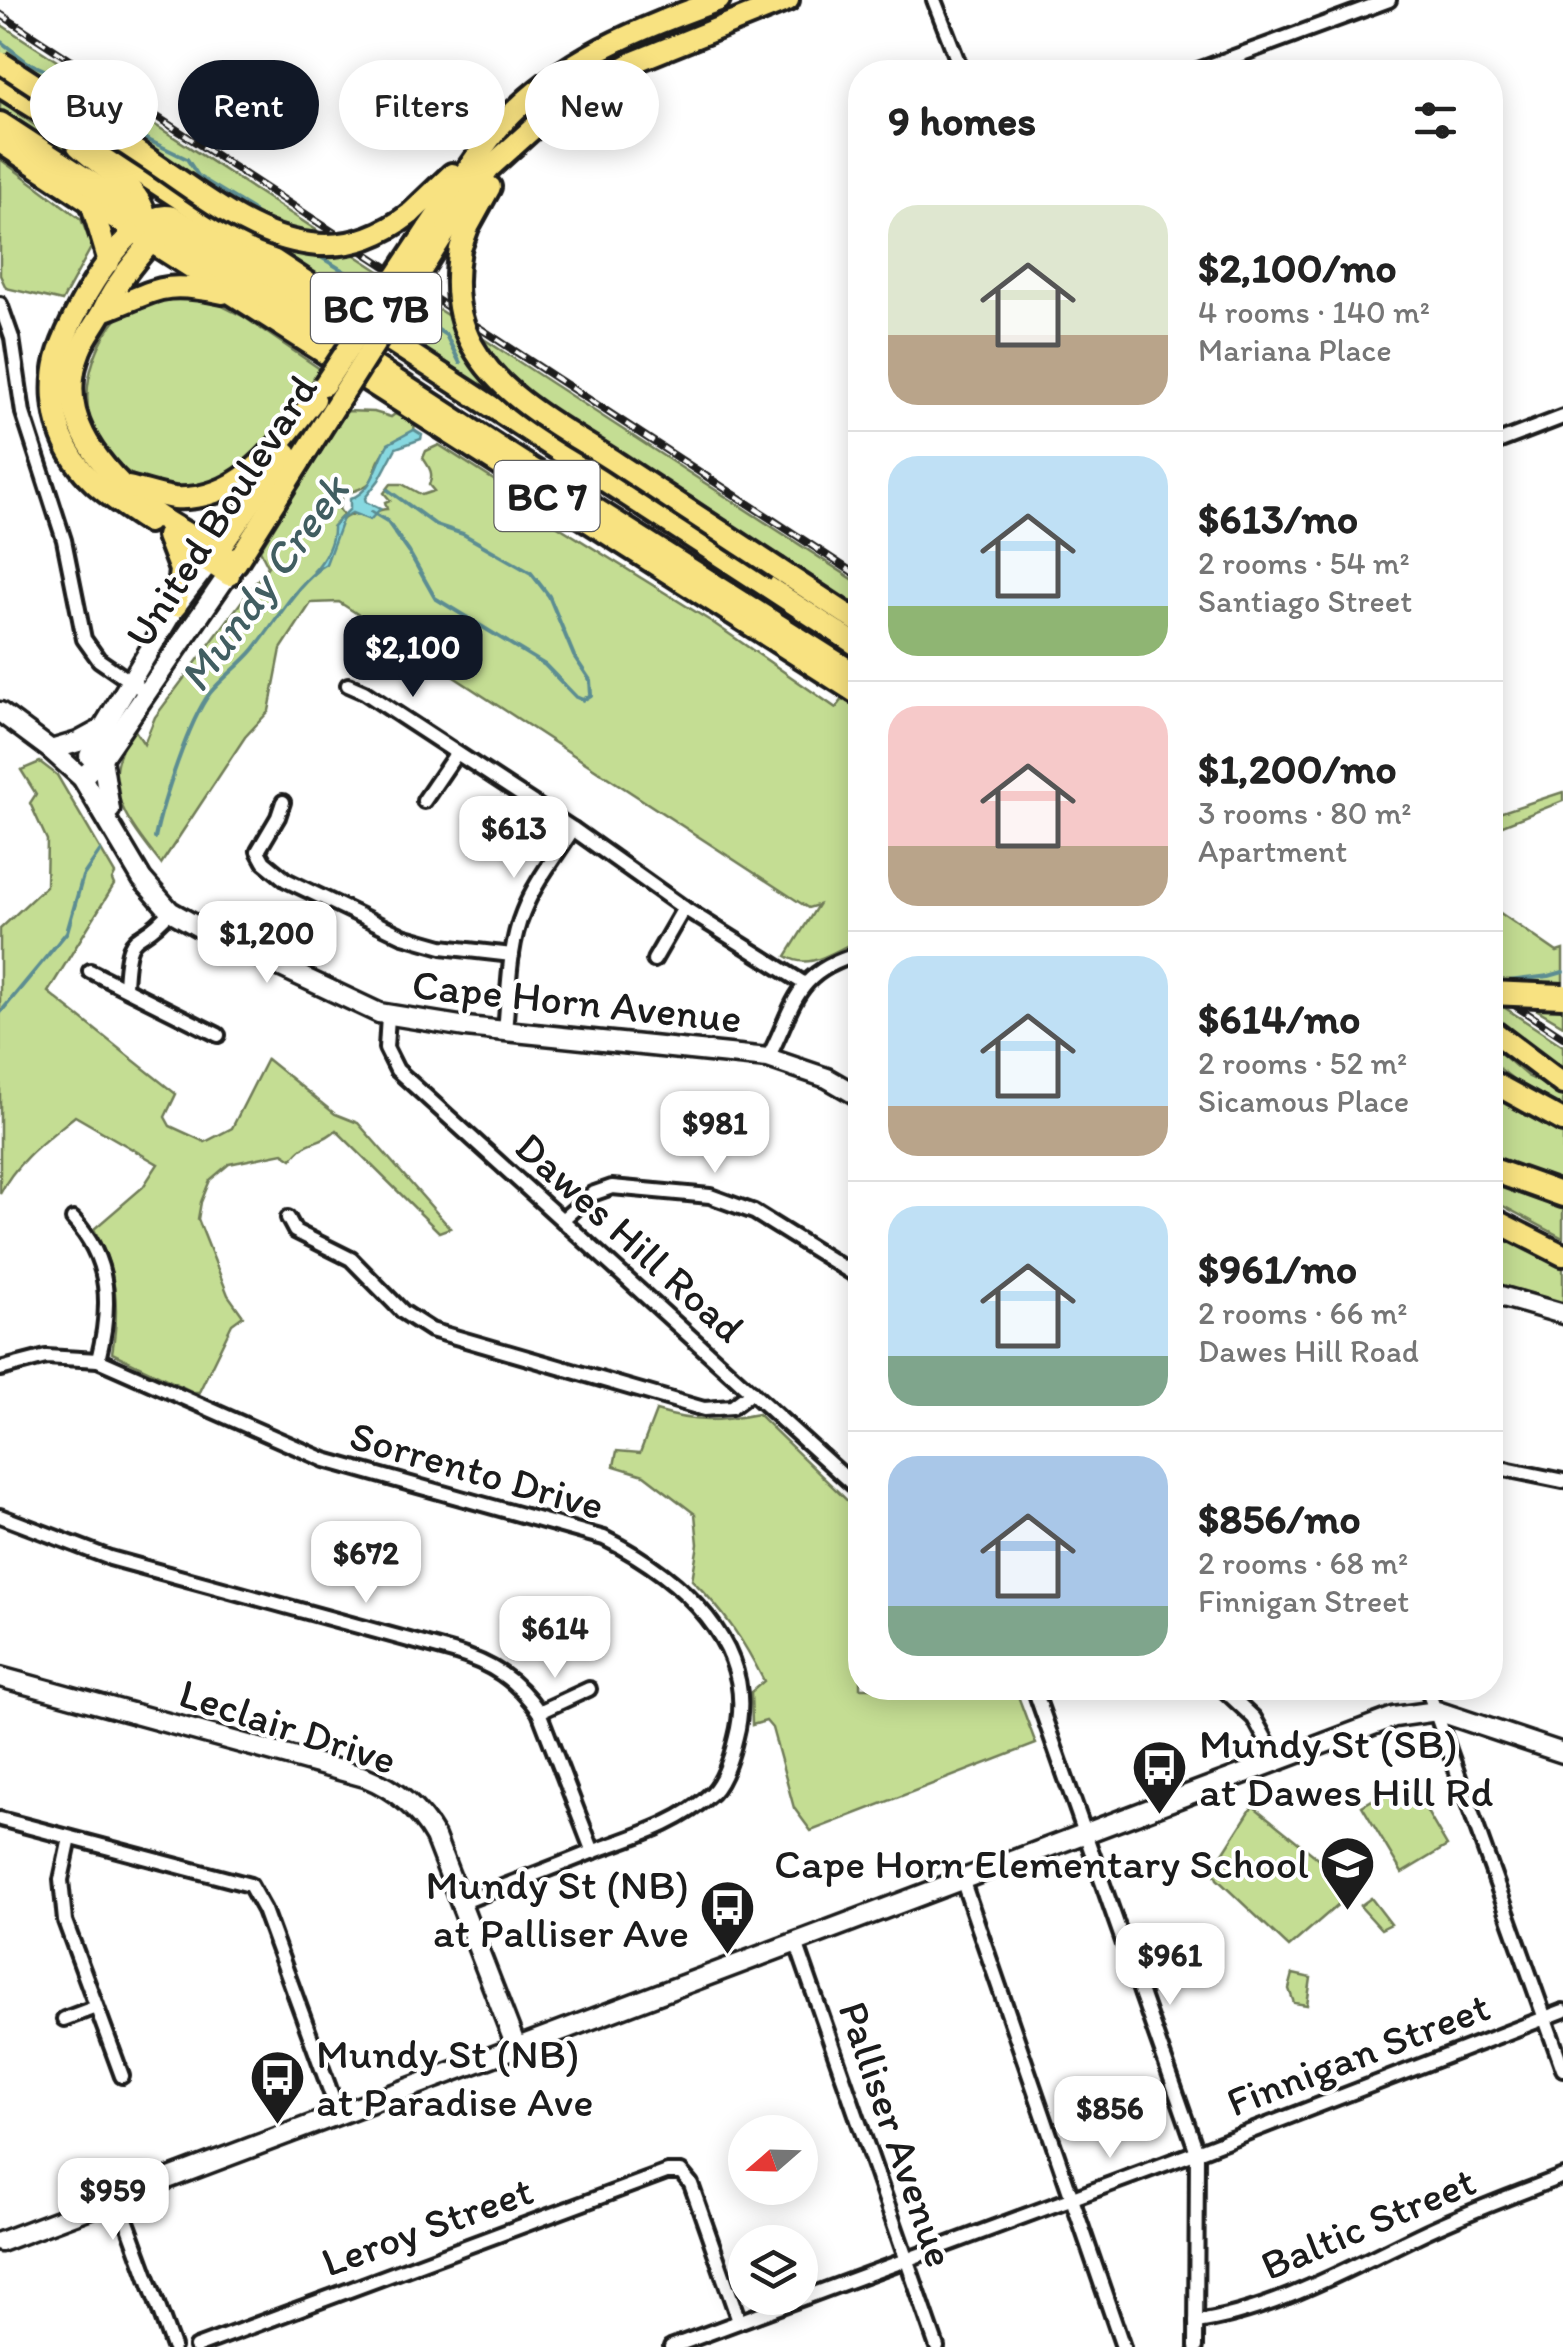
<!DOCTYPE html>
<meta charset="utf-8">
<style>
:root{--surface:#fff;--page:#f2f2f2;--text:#222;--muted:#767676;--line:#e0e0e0;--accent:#111827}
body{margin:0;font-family:Itim,sans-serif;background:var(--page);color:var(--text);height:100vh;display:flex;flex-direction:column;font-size:38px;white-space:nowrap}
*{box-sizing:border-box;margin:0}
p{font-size:32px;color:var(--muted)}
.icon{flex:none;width:55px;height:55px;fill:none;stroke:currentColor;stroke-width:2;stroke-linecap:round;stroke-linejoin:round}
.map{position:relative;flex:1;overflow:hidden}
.side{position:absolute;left:848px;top:60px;width:655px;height:1640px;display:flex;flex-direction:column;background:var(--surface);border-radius:40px;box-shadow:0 5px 25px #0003}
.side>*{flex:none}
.hud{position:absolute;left:30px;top:60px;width:668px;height:90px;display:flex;gap:20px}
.needle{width:65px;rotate:250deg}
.fabs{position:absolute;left:728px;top:2115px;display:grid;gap:20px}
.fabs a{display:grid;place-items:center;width:90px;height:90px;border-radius:50%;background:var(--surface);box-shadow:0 5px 25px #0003;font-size:50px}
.price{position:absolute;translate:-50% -85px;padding:0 22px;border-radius:20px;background:#fff;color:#222;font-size:32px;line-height:65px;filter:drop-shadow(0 2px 5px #0008)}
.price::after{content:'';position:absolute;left:50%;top:60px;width:30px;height:22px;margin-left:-15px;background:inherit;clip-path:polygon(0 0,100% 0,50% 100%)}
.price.on{background:var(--accent);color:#fff}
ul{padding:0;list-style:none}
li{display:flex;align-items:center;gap:30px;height:250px;padding:0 40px}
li+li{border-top:2px solid var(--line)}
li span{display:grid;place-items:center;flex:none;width:280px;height:200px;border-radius:30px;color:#555}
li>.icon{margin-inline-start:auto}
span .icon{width:120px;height:120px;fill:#fffc;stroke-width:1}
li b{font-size:42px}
h2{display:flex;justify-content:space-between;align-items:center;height:120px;padding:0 40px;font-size:42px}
.chip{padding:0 35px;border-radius:45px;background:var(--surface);box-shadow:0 5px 25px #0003;font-size:35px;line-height:90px}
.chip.on{background:var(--accent);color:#fff}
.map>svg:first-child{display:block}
.green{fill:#c4dd93;stroke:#707c58;stroke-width:2.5}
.water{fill:#87d8e0;stroke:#5c8d92;stroke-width:2.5}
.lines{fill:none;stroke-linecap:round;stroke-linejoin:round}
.stream{stroke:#5c8d92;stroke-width:4}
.street-casing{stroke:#1c1c1c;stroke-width:20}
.secondary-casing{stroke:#1c1c1c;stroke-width:25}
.primary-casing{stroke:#1c1c1c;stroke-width:28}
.highway-casing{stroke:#1c1c1c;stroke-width:30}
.street{stroke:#fff;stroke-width:12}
.secondary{stroke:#fff;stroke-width:18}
.primary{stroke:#f8e281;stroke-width:20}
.highway{stroke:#f8e281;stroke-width:22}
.rail-casing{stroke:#1c1c1c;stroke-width:8}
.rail{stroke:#fff;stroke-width:4;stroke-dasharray:11;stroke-linecap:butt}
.primary-bridge-casing{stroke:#1c1c1c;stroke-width:28;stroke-linecap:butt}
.highway-bridge-casing{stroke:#1c1c1c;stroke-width:30;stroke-linecap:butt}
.primary-bridge{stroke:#f8e281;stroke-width:20}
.highway-bridge{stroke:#f8e281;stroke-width:22}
.labels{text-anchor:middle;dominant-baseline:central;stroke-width:8;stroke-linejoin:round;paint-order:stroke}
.shield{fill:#fff;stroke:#606060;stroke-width:2.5}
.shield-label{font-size:40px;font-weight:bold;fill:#1c1c1c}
.street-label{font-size:42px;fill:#1c1c1c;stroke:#fff}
.poi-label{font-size:42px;fill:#1c1c1c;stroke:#fff;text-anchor:start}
.water-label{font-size:45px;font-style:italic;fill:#415e61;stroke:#fff}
</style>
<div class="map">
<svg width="1563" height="2347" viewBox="0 0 1563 2347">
<rect width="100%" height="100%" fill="#fff"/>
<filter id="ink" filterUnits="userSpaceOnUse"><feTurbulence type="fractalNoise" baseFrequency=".01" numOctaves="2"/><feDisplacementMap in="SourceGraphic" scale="20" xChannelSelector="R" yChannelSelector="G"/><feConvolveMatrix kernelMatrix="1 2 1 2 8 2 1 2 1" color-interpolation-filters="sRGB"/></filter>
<g filter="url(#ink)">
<g class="green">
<path d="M0,24l860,560v27l-168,-114 -54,-32 -118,-56 -113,-72 -102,-67 -305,-217z"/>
<path d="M0,100l114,83 -3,5 -111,-73z"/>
<path d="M0,159l81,60 11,27 -30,55 -56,-13 -6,-13z"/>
<path d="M210,300l34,17 76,52c-18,27 -35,58 -58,81 -77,81 -205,19 -168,-91 6,-17 14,-33 28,-45 22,-19 61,-14 88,-14z"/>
<path d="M346,411l28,1 17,5 4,-3 20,11 -1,5c-8,7 -19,9 -26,18 -24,26 0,36 -46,46l-3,15 4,6 -10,11 4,1c10,-18 19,-9 35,-14 5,-2 10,-4 15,-4l-2,-7 5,-2 -6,-7 7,-9h11l20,11 12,-4 -5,-6c5,-11 1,-17 -6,-27l3,-7 13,-6 92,59 -3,13 7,4 8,-4 169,105 124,86 8,-10 16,10v232c-25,9 -49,32 -74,16l32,-51 -10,3 -469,-306 -28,1 -30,46 -12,62 -24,26 -84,127c-21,-27 -53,-63 -44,-100 3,-13 10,-26 15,-38l12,18 11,-27 113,-151 -8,-16z"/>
<path d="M40,762l17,13 58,99 -3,6 2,5 -66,107 128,102 -11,23 5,9 35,16 27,-14 35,-69 68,55 23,9 92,105 -11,4 -103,-102c-17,16 -28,7 -44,29l-9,-6 -54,11 -19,16 -9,22 -3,17 30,76 15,21 -11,8 -33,68h-6l-81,-39c8,-47 5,-82 -18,-124l49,-42 15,-23 -83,-48c-28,23 -59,45 -75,78v-265l46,-43 1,-46 -17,-37 6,-9 -15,-24z"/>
<path d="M1563,792v9l-73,29v-14z"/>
<path d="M1490,906l67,46 6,-2v75l-73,-43z"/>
<path d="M1490,998l73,48v27l-73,-51z"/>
<path d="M1490,1044l37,32 36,18v13l-50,-28 -23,-18z"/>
<path d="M1490,1090l73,41v52l-26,-6 -47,-20z"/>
<path d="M1490,1180l37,16 36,9v33l-73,-39z"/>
<path d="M1490,1232l73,35v41l-73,-20z"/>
<path d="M656,1411c40,12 61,11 102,3l102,99v175h155l21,56 -225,87 -17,-23 -22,-80 -6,-7 -14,4 -1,-33 13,-11c-20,-40 -40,-70 -72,-101l6,-36 -3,-30 -51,-39 -30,-9 3,-15 23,2z"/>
<path d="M1408,1779l39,67 -45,27 -40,-67z"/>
<path d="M1253,1806l103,83 -67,58 -72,-68 -4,-10z"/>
<path d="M1371,1898l20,26 -10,5 -21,-23z"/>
<path d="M1293,1974l18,4 -4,27 -13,-2 -5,-14z"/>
</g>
<path class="water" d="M414,430l8,5 -1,4 -25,9 -17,32 -14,18 1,4 14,7 -10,11 -18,-7 -9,5 -17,46 -13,8c11,-11 21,-30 20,-46l17,-17v-10c24,-9 26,-34 38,-55z"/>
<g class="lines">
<g class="stream">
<path d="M0,41l27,21 37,17 7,10 45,28 26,20 45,22 12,18 53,32 10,13"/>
<path d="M316,254l60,37"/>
<path d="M405,309l41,26 14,28"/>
<path d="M372,512l15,9 22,31 26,46 110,67 31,32 7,3 8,-5 -1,-15 -16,-24 -25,-60 -18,-23 -68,-39 -27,-9 -48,-35"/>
<path d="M155,838c7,-34 34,-118 55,-145 13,-16 31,-28 44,-44 22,-27 36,-56 64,-79"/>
<path d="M1500,982l49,-6 14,-4"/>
<path d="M0,1013l67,-81 16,-56 17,-25"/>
</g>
<defs>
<g id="street">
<path d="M934,0l28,72"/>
<path d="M1193,72l196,-72"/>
<path d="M0,304l12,34 11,75 41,127 20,99 15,21 48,33"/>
<path d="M1490,445l73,-28"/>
<path d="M348,685l16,7 209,137 111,79 121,76"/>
<path d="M424,801l32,-47"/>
<path d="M283,802l-5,15 -20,34 6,11 22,18 117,56 39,11 70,8"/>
<path d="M654,960l30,-52"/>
<path d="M90,971l128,64"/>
<path d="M125,987c3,-65 12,-36 45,-76"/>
<path d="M388,1016l-2,32 11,22 463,421"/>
<path d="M505,1031c4,-39 3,-83 18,-119 12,-30 33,-56 50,-83"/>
<path d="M768,1058c27,-52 25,-86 92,-104"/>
<path d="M288,1218l7,13 56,28 52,53 28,18 273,79 28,-2 20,-15"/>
<path d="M73,1219c39,42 38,89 25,141"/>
<path d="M563,1219l29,-25 20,-7 98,9 44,16 106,66"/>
<path d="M0,1369l46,-12 52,3 227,100 279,78c75,38 156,107 132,199 -4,17 -12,44 -24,56 -34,32 -80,44 -123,60 -42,17 -85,33 -128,50"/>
<path d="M1490,1466l73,15"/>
<path d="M0,1516l110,42 343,94c38,11 63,27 86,60l54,140"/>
<path d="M1034,1688l163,464 -1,195"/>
<path d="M1222,1688l32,30 23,42"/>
<path d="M1427,1688l136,381"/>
<path d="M539,1712l50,-23"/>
<path d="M0,1819l250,66 14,25 75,205"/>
<path d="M70,1838l-9,42 4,41 57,155"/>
<path d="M962,1879l161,468"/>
<path d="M796,1942l141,405"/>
<path d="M64,2019l32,-12"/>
<path d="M118,2197l55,150"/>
<path d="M1196,2322c75,-10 156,-55 223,-87 47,-23 96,-40 144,-59"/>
<path d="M196,2347l471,-175h14l10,12 48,137"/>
<path d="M671,2347l526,-195 366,-141"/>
</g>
<g id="secondary">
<path d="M0,712l51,38 31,28 60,101 28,32 41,23 168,79 87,14 302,31 59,20 33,19"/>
<path d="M51,750l27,-8 24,-13"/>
<path d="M89,756l13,-20v-7l74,-123 42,-55"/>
<path d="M102,758l8,52"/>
<path d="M82,778l20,-20 134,-195"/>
<path d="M1490,1293l73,21"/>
<path d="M0,1677l365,100c30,12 54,32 70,60l82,212"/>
<path d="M0,2242l1394,-525 43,-6 126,42"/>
</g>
<g id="primary">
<path d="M0,86l147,91 190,125 34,26 489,319"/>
<path d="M0,142l151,100 709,453"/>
<path d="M78,146c38,35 68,38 73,96 -18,21 -36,43 -48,68 -7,14 -17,25 -23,40 -25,63 15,112 59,151 28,25 67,41 97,62l106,-168"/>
<path d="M91,202l18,60"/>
<path d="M410,214l42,-40"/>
<path d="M427,230c24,-35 47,-74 75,-106 58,-65 137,-95 217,-124"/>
<path d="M441,239l48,-71 51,-46 51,-37 43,-23 154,-62"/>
<path d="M460,249l8,-22 22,-40"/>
<path d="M103,311c56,-21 57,-31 120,-18"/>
<path d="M128,487c15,3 30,9 46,11 67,4 104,-53 141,-99"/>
<path d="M148,522c-36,-24 -70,-44 -86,-86 -9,-24 -11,-52 -5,-77 9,-36 72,-154 115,-142l158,97 23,8"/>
<path d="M167,536l13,34 -4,36"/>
<path d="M172,538l57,37"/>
<path d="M218,551l68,-99"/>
<path d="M778,569l82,54"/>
<path d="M1490,1029l73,55"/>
<path d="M1490,1081l73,40"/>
<path d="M1490,1218l73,37"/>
</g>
<g id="highway">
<path d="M0,124l518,337 342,217"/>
<path d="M1490,1169l73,26"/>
</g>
</defs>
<use href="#street" class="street-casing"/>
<use href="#secondary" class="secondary-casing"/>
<use href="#primary" class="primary-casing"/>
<use href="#highway" class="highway-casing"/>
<use href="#street" class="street"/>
<use href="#secondary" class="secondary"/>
<use href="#primary" class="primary"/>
<use href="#highway" class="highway"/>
<defs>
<g id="rail">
<path d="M0,14l860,563"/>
<path d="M1490,989l73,48"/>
</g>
</defs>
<use href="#rail" class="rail-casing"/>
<use href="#rail" class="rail"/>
<defs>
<g id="primary-bridge">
<path d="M0,62c49,32 99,64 148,97 49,32 102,78 162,85 37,5 71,-8 100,-30"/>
<path d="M460,249c-6,33 -4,66 12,96 30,55 96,86 146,119 53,35 106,70 160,105"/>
<path d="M324,385l103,-155"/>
<path d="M342,395l99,-156"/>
</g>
<path id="highway-bridge" d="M1490,993l73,3"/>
</defs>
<use href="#primary-bridge" class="primary-bridge-casing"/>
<use href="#highway-bridge" class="highway-bridge-casing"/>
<use href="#primary-bridge" class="primary-bridge"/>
<use href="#highway-bridge" class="highway-bridge"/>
</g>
</g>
<defs>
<symbol id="bus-pin" viewBox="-11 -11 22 30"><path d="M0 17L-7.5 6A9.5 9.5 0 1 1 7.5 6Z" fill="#1c1c1c" stroke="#fff"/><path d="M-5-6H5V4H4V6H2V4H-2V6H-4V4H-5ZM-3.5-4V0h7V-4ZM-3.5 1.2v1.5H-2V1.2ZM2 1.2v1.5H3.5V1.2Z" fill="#fff"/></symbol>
<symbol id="school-pin" viewBox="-11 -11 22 30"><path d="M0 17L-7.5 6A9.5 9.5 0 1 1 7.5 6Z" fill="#1c1c1c" stroke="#fff"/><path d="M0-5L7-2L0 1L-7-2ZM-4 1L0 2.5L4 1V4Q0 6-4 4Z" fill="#fff"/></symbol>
</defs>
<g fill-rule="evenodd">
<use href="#bus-pin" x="1128" y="1736" width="63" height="86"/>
<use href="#school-pin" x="1316" y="1832" width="63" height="86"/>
<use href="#bus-pin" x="696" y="1876" width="63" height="86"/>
<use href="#bus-pin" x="246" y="2046" width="63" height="86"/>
</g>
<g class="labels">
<g class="shield">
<rect x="311" y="273" width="130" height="70" rx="8"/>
<rect x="494.5" y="461" width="105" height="70" rx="8"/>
</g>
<g class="shield-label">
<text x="376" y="308">BC 7B</text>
<text x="547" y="496">BC 7</text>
</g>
<g class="street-label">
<text transform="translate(221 511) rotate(-57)">United Boulevard</text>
<text transform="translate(577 1001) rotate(6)">Cape Horn Avenue</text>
<text transform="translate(630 1237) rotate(42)">Dawes Hill Road</text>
<text transform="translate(477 1470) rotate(16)">Sorrento Drive</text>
<text transform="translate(288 1726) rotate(18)">Leclair Drive</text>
<text transform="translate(1358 2054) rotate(-21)">Finnigan Street</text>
<text transform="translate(897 2134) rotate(71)">Palliser Avenue</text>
<text transform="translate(1368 2223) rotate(-23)">Baltic Street</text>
<text transform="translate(427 2226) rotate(-20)">Leroy Street</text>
</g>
<g class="poi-label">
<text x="1199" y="1743">Mundy St (SB)<tspan x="1199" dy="48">at Dawes Hill Rd</tspan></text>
<text x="1309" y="1863" text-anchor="end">Cape Horn Elementary School</text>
<text x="689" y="1884" text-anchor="end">Mundy St (NB)<tspan x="689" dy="48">at Palliser Ave</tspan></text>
<text x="316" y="2053">Mundy St (NB)<tspan x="316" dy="48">at Paradise Ave</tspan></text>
</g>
<g class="water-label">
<text transform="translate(263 583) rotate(-54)">Mundy Creek</text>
</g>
</g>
</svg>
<div class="fabs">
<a><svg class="needle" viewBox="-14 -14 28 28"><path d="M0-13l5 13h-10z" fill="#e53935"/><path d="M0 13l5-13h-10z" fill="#767676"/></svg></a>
<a><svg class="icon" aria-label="layers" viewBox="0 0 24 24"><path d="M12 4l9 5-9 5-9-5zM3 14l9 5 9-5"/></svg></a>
</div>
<b class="price on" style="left:413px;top:700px">$2,100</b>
<b class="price" style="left:514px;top:881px">$613</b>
<b class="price" style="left:267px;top:986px">$1,200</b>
<b class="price" style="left:715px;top:1176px">$981</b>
<b class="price" style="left:366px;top:1606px">$672</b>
<b class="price" style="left:555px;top:1681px">$614</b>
<b class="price" style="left:1170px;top:2008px">$961</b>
<b class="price" style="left:1110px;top:2161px">$856</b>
<b class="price" style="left:113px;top:2243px">$959</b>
<div class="hud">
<a class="chip">Buy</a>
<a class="chip on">Rent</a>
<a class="chip">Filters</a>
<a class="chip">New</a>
</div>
<section class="side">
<h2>9 homes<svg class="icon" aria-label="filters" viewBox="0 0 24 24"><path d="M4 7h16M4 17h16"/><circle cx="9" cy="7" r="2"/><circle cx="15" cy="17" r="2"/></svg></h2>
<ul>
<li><span style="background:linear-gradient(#dfe7d0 65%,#b9a48a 0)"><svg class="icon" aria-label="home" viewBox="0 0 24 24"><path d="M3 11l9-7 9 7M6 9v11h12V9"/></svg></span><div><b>$2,100/mo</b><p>4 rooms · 140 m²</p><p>Mariana Place</p></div></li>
<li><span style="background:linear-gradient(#bfe0f5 75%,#8fb573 0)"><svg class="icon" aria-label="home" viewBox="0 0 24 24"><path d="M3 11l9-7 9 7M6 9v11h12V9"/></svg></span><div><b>$613/mo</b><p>2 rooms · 54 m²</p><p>Santiago Street</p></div></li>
<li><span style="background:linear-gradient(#f6c9c9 70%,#b9a48a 0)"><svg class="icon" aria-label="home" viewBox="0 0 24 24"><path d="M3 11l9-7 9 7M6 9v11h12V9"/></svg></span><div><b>$1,200/mo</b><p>3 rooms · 80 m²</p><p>Apartment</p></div></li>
<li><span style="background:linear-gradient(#bfe0f5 75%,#b9a48a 0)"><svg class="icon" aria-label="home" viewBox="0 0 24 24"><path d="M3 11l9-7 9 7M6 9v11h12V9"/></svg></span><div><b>$614/mo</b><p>2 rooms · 52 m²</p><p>Sicamous Place</p></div></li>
<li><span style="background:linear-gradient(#bfe0f5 75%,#7fa58c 0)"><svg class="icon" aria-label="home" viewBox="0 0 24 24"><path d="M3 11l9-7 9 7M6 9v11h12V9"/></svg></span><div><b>$961/mo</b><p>2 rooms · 66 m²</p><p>Dawes Hill Road</p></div></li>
<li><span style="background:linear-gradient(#a9c7e8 75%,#7fa58c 0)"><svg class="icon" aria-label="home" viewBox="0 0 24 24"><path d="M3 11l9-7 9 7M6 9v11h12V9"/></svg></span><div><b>$856/mo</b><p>2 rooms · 68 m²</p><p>Finnigan Street</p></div></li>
</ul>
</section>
</div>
